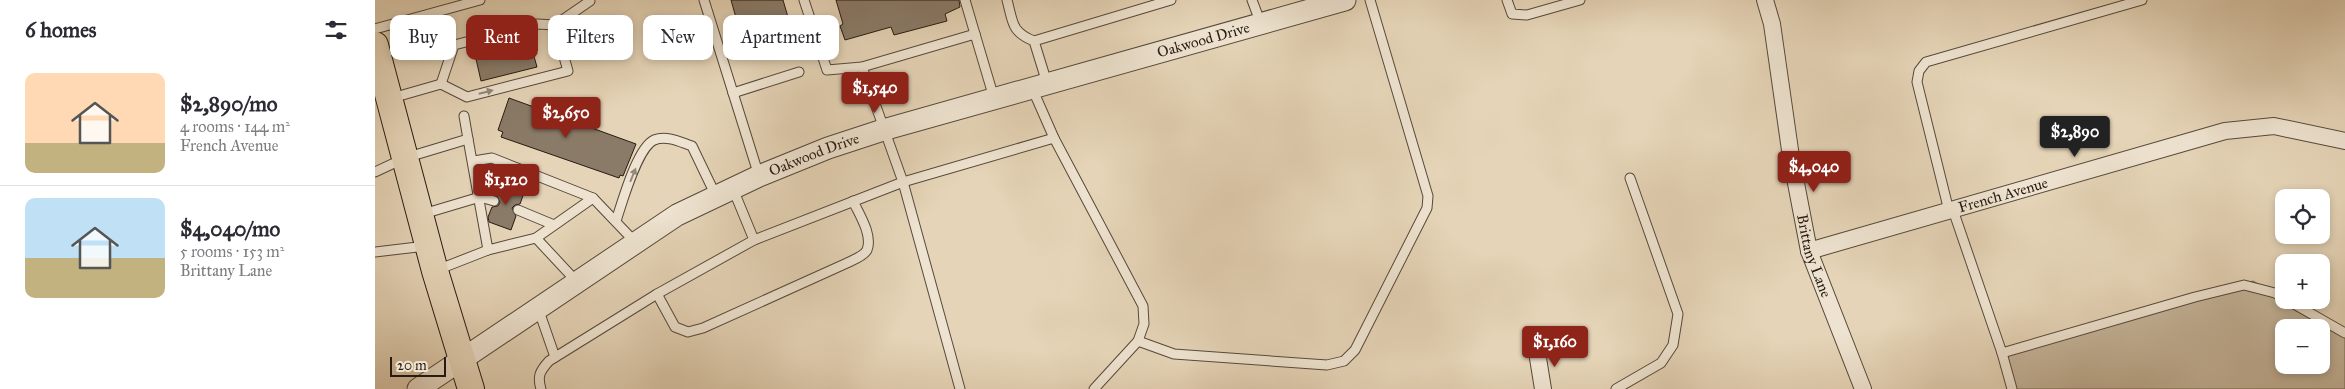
<!DOCTYPE html>
<meta charset="utf-8">
<style>
:root{--surface:#fff;--page:#f2f2f3;--text:#2b2b33;--muted:#7c7c81;--line:#e1e1e2;--accent:#8f2418}
body{margin:0;font-family:"IM FELL Great Primer",serif;background:var(--page);color:var(--text);height:100vh;display:flex;flex-direction:column;font-size:19px;white-space:nowrap}
*{box-sizing:border-box;margin:0}
p{font-size:16px;color:var(--muted)}
.icon{flex:none;width:28px;height:28px;fill:none;stroke:currentColor;stroke-width:2;stroke-linecap:round;stroke-linejoin:round}
.map{position:relative;flex:1;overflow:hidden}
.panel{display:flex;flex-direction:column;background:var(--surface);width:375px}
.panel>*{flex:none}
.guide{position:absolute;left:15px;top:15px;width:475px;height:45px;display:flex;gap:10px}
.buttons{position:absolute;left:1900px;top:189px;display:grid;gap:10px}
.buttons a{display:grid;place-items:center;width:55px;height:55px;border-radius:10px;background:var(--surface);box-shadow:0 2px 8px #0003;font-size:25px}
.scale{position:absolute;left:15px;bottom:12px;width:56px;box-sizing:border-box;padding-left:5px;border:2px solid #271b12;border-top:0;font-size:14px;line-height:18px;white-space:nowrap;color:#271b12;-webkit-text-stroke:4px #eee3d0;paint-order:stroke}
.price{position:absolute;translate:-50% -42px;padding:0 11px;border-radius:5px;background:var(--accent);color:#fff;font-size:16px;line-height:32px;filter:drop-shadow(0 1px 2px #0008)}
.price::after{content:'';position:absolute;left:50%;top:30px;width:15px;height:11px;margin-left:-8px;background:inherit;clip-path:polygon(0 0,100% 0,50% 100%)}
.price.on{background:#222;color:#fff}
ul{padding:0;list-style:none}
li{display:flex;align-items:center;gap:15px;height:125px;padding:0 25px}
li+li{border-top:1px solid var(--line)}
li span{display:grid;place-items:center;flex:none;width:140px;height:100px;border-radius:10px;color:#555}
li>.icon{margin-inline-start:auto}
span .icon{width:60px;height:60px;fill:#fffc;stroke-width:1}
li b{font-size:21px}
h2{display:flex;justify-content:space-between;align-items:center;height:60px;padding:0 25px;font-size:21px}
.chip{padding:0 18px;border-radius:10px;background:var(--surface);box-shadow:0 2px 8px #0003;font-size:18px;line-height:45px}
.chip.on{background:var(--accent);color:#fff}
main{display:flex;flex:1;min-height:0}
.map>svg:first-child{display:block}
.green{fill:#c5b59b;stroke:#766856;fill-rule:evenodd}
.building{fill:#8a7b68;stroke:#271b12}
.lines{fill:none;stroke-linecap:round;stroke-linejoin:round}
.service-casing{stroke:#56493b;stroke-width:11}
.minor-casing{stroke:#56493b;stroke-width:18}
.tertiary-casing{stroke:#56493b;stroke-width:23}
.primary-casing{stroke:#271b12;stroke-width:28}
.service{stroke:#eee3d0;stroke-width:9}
.minor{stroke:#eee3d0;stroke-width:16}
.tertiary{stroke:#eee3d0;stroke-width:21}
.primary{stroke:#e5d4b7;stroke-width:26}
.oneway{fill:#94897a}
.labels{text-anchor:middle;dominant-baseline:central;stroke-width:4;stroke-linejoin:round;paint-order:stroke}
.street-label{font-size:15px;fill:#271b12;stroke:#eee3d0}
</style>
<main>
<section class="panel">
<h2>6 homes<svg class="icon" aria-label="filters" viewBox="0 0 24 24"><path d="M4 7h16M4 17h16"/><circle cx="9" cy="7" r="2"/><circle cx="15" cy="17" r="2"/></svg></h2>
<ul>
<li><span style="background:linear-gradient(#ffd9b3 70%,#c2b280 0)"><svg class="icon" aria-label="home" viewBox="0 0 24 24"><path d="M3 11l9-7 9 7M6 9v11h12V9"/></svg></span><div><b>$2,890/mo</b><p>4 rooms · 144 m²</p><p>French Avenue</p></div></li>
<li><span style="background:linear-gradient(#bfe0f5 60%,#c2b280 0)"><svg class="icon" aria-label="home" viewBox="0 0 24 24"><path d="M3 11l9-7 9 7M6 9v11h12V9"/></svg></span><div><b>$4,040/mo</b><p>5 rooms · 153 m²</p><p>Brittany Lane</p></div></li>
</ul>
</section>
<div class="map">
<svg width="1970" height="389" viewBox="0 0 1970 389">
<rect width="100%" height="100%" fill="#e5d4b7"/>
<filter id="stains"><feTurbulence type="fractalNoise" baseFrequency=".004" numOctaves="4"/><feColorMatrix values="0 0 0 0 .2 0 0 0 0 .09 0 0 0 0 .02 0 0 0 .5 -.17"/></filter>
<radialGradient id="worn" r=".72"><stop offset=".6" stop-color="#630" stop-opacity="0"/><stop offset="1" stop-color="#630" stop-opacity=".3"/></radialGradient>
<path class="green" d="M1878,281l92,52v56h-332l-15,-35zM1909,328h37v37h-37z"/>
<g class="building">
<path d="M356,0h52l7,24 -48,15z"/>
<path d="M461,0h123l1,7 -15,7 2,7 -53,14 -3,-8 -46,13 -5,-14 3,-2z"/>
<path d="M153,35l9,32 -56,14 -7,-31z"/>
<path d="M134,98l127,46 -13,32 -3,-1 -1,3 -118,-41 2,-5 -5,-2z"/>
<path d="M126,181l24,9 -5,14 -5,1 -3,3 4,8 -5,14 -22,-8 -1,-5 4,-10 6,-1 2,-4 -4,-7z"/>
</g>
<g class="lines">
<defs>
<g id="service">
<path d="M329,0l55,176"/>
<path d="M429,0l23,70 35,-3 113,-33 19,64"/>
<path d="M590,0l10,34"/>
<path d="M632,0c6,22 4,32 27,41l13,42"/>
<path d="M877,0l9,24"/>
<path d="M1132,0l5,14 15,1 53,-15"/>
<path d="M0,29l105,-29"/>
<path d="M659,41l137,-41"/>
<path d="M487,67l41,115 57,207"/>
<path d="M66,84l13,-39 83,-21 18,1 35,-24"/>
<path d="M358,93l66,-21"/>
<path d="M17,98l49,-14 26,13 101,-26 -13,-46"/>
<path d="M679,138l89,168 1,18 -6,17 -44,48"/>
<path d="M93,139l20,111 48,-12 41,44"/>
<path d="M99,161l18,-3 101,40 -57,40"/>
<path d="M0,172l30,-14 63,-19 -4,-23"/>
<path d="M358,189l21,51"/>
<path d="M218,198l43,45"/>
<path d="M143,210l36,15"/>
<path d="M1578,210l49,143 193,-56 49,-12 31,8 9,5"/>
<path d="M1574,211l-32,-129 2,-11 7,-9 216,-62"/>
<path d="M48,214l57,-17 14,4"/>
<path d="M241,221c6,-18 21,-73 38,-81 13,-5 26,2 38,6l24,50"/>
<path d="M0,252l51,-6"/>
<path d="M62,270l51,-20"/>
<path d="M282,294l18,33 13,5 15,-4 144,-65c6,-3 17,-7 20,-13 6,-15 -8,-36 -14,-49"/>
<path d="M1912,300l58,33"/>
<path d="M163,308l17,49"/>
<path d="M763,341l36,13 153,11 17,-4 11,-11 72,-142 1,-12 -58,-196"/>
<path d="M1627,353l10,36"/>
<path d="M166,389c-4,-13 -1,-18 8,-28l108,-67 97,-54 149,-58 151,-44 -22,-50"/>
<path d="M1241,389l45,-26 12,-18 5,-31 -48,-136"/>
</g>
<g id="minor">
<path id="s1" d="M1390,0l7,24 19,133 18,94 54,138"/>
<path id="s2" d="M1434,251l416,-120 49,-5 71,15"/>
<path d="M1162,352l6,37"/>
</g>
<g id="tertiary">
<path id="s3" d="M43,389l259,-174 82,-39 69,-28 55,-18 462,-130"/>
</g>
<path id="primary" d="M0,45l60,226 36,118"/>
</defs>
<use href="#service" class="service-casing"/>
<use href="#minor" class="minor-casing"/>
<use href="#tertiary" class="tertiary-casing"/>
<use href="#primary" class="primary-casing"/>
<use href="#service" class="service"/>
<use href="#minor" class="minor"/>
<use href="#tertiary" class="tertiary"/>
<use href="#primary" class="primary"/>
</g>
<defs><path id="oneway-solid" d="M-6-.8H1V-3.2L6.5 0L1 3.2V.8H-6Z" transform="scale(1.25)"/></defs>
<g class="oneway">
<use href="#oneway-solid" transform="translate(111 92) rotate(-14)"/>
<use href="#oneway-solid" transform="translate(258 175) rotate(-68)"/>
</g>
<g class="labels">
<g class="street-label">
<text stroke="none"><textPath href="#s3" startOffset="868">Oakwood Drive</textPath></text>
<text stroke="none"><textPath href="#s3" startOffset="462">Oakwood Drive</textPath></text>
<text stroke="none"><textPath href="#s2" startOffset="202">French Avenue</textPath></text>
<text stroke="none"><textPath href="#s1" startOffset="261">Brittany Lane</textPath></text>
</g>
</g>
<rect width="100%" height="100%" filter="url(#stains)"/>
<rect width="100%" height="100%" fill="url(#worn)"/>
</svg>
<div class="buttons">
<a><svg class="icon" aria-label="locate" viewBox="0 0 24 24"><circle cx="12" cy="12" r="6"/><path d="M12 2v4M12 18v4M2 12h4M18 12h4"/></svg></a>
<a>+</a>
<a>−</a>
</div>
<div class="scale">20 m</div>
<b class="price" style="left:500px;top:114px">$1,540</b>
<b class="price" style="left:191px;top:139px">$2,650</b>
<b class="price on" style="left:1700px;top:158px">$2,890</b>
<b class="price" style="left:1439px;top:193px">$4,040</b>
<b class="price" style="left:131px;top:206px">$1,120</b>
<b class="price" style="left:1180px;top:368px">$1,160</b>
<div class="guide">
<a class="chip">Buy</a>
<a class="chip on">Rent</a>
<a class="chip">Filters</a>
<a class="chip">New</a>
<a class="chip">Apartment</a>
</div>
</div>
</main>
